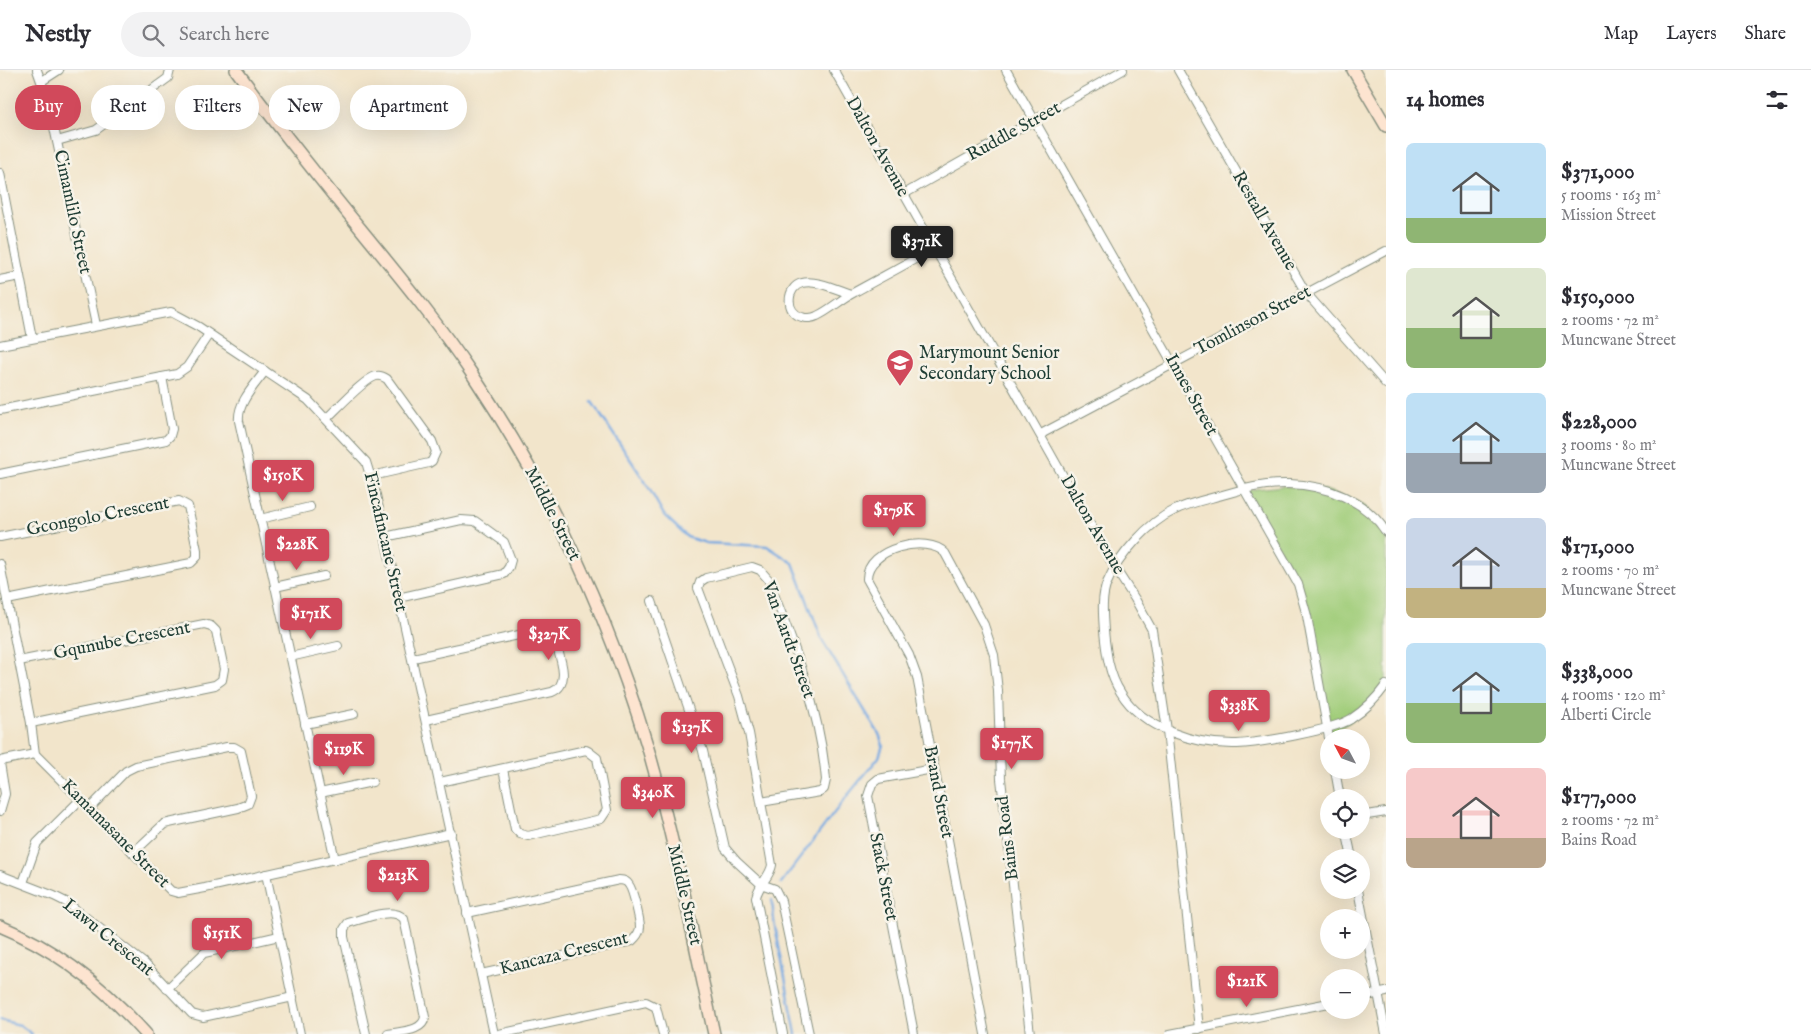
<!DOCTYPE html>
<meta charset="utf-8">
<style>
:root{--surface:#fff;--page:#f2f2f3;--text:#2b2b33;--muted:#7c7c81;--line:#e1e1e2;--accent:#d1495b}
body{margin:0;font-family:"IM FELL English",serif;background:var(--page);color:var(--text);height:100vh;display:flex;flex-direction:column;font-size:19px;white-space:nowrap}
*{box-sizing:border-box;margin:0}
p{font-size:16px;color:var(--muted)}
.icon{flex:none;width:28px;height:28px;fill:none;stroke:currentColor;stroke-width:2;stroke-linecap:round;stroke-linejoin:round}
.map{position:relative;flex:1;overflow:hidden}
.side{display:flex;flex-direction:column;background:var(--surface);width:425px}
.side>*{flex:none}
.guide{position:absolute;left:15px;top:15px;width:475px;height:45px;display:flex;gap:10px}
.needle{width:32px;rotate:311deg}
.fabs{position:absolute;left:1320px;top:659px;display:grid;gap:10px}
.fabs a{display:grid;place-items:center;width:50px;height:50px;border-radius:50%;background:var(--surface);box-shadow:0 5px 20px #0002;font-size:25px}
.price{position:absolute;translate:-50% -42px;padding:0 11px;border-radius:5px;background:var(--accent);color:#fff;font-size:16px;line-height:32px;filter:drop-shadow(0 1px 2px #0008)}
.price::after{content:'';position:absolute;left:50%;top:30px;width:15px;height:11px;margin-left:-8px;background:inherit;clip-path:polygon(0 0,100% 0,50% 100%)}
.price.current{background:#222;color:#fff}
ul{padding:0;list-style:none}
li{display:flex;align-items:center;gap:15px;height:125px;padding:0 20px}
li span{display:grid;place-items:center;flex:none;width:140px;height:100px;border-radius:8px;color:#555}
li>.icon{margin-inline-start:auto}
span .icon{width:60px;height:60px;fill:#fffc;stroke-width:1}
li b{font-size:21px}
h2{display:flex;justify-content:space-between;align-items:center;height:60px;padding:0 20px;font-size:21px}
.tag{padding:0 18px;border-radius:22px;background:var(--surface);box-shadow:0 5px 20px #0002;font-size:18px;line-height:45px}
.tag.current{background:var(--accent);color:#fff}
header{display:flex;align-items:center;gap:30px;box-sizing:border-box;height:70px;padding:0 25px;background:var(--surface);border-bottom:1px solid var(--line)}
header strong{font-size:24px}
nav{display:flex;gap:28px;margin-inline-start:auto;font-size:18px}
.search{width:350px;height:45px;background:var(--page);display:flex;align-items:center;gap:12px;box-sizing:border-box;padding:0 18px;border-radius:28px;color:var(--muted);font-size:19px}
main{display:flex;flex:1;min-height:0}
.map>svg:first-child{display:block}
.green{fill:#a1cd7a;stroke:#608557}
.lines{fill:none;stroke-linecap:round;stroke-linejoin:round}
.stream{stroke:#75a8e1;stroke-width:2.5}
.street-casing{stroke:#889180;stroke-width:10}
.secondary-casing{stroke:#889180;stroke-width:14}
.street{stroke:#fff;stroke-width:8}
.secondary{stroke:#fde4d0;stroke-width:11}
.labels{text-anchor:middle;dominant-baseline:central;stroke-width:5;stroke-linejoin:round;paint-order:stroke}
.street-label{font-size:18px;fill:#1f3d34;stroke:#f7f3e8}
.poi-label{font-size:18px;fill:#1f3d34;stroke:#f7f3e8;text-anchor:start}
</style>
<header>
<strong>Nestly</strong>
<div class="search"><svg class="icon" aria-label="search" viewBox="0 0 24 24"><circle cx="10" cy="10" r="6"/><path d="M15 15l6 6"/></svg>Search here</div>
<nav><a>Map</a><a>Layers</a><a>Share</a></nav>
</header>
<main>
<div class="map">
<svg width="1386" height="964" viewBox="0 0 1386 964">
<rect width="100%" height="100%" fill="#f7f3e8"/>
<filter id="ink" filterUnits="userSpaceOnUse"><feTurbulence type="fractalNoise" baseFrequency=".02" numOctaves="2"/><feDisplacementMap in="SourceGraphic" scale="10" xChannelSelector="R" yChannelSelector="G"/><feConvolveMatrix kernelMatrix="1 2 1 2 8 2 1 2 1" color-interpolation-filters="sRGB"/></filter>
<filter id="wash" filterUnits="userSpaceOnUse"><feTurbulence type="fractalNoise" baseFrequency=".0096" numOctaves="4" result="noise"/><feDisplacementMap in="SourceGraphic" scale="20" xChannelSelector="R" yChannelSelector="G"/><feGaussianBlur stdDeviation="1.12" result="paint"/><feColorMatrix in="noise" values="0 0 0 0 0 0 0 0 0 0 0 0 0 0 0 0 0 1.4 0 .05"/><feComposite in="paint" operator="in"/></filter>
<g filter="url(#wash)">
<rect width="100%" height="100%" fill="#f2e5cb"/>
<path class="green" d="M1283,416l43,4 37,14 23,28v155l-36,35 -20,11 -25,-138 -59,-105z"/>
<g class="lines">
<g class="stream">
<path d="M592,332l54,81 18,32 23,22 19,6 61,3 26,17 29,77 57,94 4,11 -4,12 -35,43 -63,83"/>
<path d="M772,830l2,21 22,113"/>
<path d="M0,950l20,5 12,9"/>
</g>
</g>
</g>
<g filter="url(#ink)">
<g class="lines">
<defs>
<g id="street">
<path d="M37,0l12,34 47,221"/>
<path d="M834,0l281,498 20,31 17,31 15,100 32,299"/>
<path d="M1006,0l292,514 9,32 22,122"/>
<path d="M1178,0l128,223 80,91"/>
<path d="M42,11l17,-11"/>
<path d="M57,71l39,-11 72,-52 2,-8"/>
<path d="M0,103l32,165"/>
<path d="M904,124l219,-124"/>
<path d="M0,210l20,-4"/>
<path d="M851,224c-13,-4 -36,-15 -49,-11 -16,4 -17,30 0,34 4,2 11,1 15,-1 13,-6 23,-16 36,-23 27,-15 54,-29 81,-45"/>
<path d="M0,275l171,-33 28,15 109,73 58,62 10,33 118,539"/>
<path d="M265,301c-10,14 -28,32 -26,50l96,439"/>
<path d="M0,340l177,-36 10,-7 22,-33"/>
<path d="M326,349c10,-9 38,-40 50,-43 4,-1 8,1 11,3l45,62 4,11 -4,9 -3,2 -57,13"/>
<path d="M1041,364l345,-183"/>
<path d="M0,404l166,-34 4,-4 2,-7 -10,-52"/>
<path d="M260,449l50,-12"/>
<path d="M1386,462c-20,-32 -61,-47 -97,-48 -22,-1 -43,4 -63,10 -17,5 -35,8 -51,16 -26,12 -57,46 -68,73 -6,15 -4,32 -3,48 2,21 5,44 17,62 22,36 75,52 116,51 22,-1 96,-14 114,-25 14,-9 25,-20 35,-34"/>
<path d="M0,467l179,-36 9,5 9,44v7l-6,6 -184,37"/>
<path d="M385,467l76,-17 14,1 29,21 7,18 -2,7 -5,7 -106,24"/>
<path d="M0,494l31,159 4,31 136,137 7,2 27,-5 246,-55"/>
<path d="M275,517l49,-11"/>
<path d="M652,531l51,150 22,97 12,14 24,22 14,5 6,12 28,133"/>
<path d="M290,587l48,-11"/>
<path d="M413,588l129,-28 8,3 4,4c4,16 19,47 -2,55l-126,28"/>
<path d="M19,591l185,-37 7,2 5,5 8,38 -2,11 -7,5 -184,38"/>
<path d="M305,654l49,-10"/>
<path d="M0,691l35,-7"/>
<path d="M0,693l5,31 -5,17"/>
<path d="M1335,700l5,28"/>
<path d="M440,712l146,-32 2,1 9,7 10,52 -6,9 -73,17 -8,-2 -5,-5 -12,-60"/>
<path d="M320,723l52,-11"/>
<path d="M761,732l59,-10 4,-3 2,-9c-6,-70 -32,-136 -58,-201l-8,-9 -8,-3 -46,11 -6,4 -2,6 41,108 10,37 23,132c-2,12 -13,19 -16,32l27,137"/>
<path d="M89,739l37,-38 10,-5 91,-19h7l7,4 10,45 -3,8 -10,4 -74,16 -31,29"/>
<path d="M1361,746l25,-4"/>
<path d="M1346,760l6,28"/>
<path d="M266,804l34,160"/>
<path d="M0,805l54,21 12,6 79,62 47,50 11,3 90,-20"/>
<path d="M23,813l14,-40 43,-43"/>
<path d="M1358,820l28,144"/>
<path d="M467,843l152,-33c4,0 8,1 10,5 4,5 11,35 11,42 0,6 -4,10 -8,14l-151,33"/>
<path d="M167,919l37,-36 75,-17"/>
<path d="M1361,927l25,-5"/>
<path d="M366,964l-22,-97v-8l4,-6c15,-4 45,-17 56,-4l21,98c-2,15 -25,14 -37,17"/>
<path d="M499,964l147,-32 10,5 7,27"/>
<path d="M914,964l-46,-238 4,-12 6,-5 55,-10"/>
<path d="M985,964l-68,-357 -8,-22 -42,-76c-1,-31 61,-45 78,-26l39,72 10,30 4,36 3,88 29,255"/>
<path d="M1170,964l159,-31"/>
</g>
<g id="secondary">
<path d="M236,0c42,57 87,113 132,168 36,44 72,88 104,136 76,114 136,240 175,371 28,95 46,193 67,289"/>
<path d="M1353,0l33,56"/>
<path d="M0,856c56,23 106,63 146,108"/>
</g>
</defs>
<use href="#street" class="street-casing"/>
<use href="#secondary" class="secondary-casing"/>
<use href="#street" class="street"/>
<use href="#secondary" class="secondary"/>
</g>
</g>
<defs>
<symbol id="school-pin" viewBox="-11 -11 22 30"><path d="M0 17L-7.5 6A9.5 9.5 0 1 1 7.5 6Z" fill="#d1495b" stroke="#f7f3e8"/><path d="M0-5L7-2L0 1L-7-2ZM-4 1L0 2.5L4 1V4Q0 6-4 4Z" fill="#fff"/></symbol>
</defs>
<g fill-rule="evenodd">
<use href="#school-pin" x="884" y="277" width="32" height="43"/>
</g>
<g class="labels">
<g class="street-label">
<text transform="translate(1014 62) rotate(-29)">Ruddle Street</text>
<text transform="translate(877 77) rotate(61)">Dalton Avenue</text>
<text transform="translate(72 142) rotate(78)">Cimamlilo Street</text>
<text transform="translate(1264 151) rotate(60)">Restall Avenue</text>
<text transform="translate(1253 251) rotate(-28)">Tomlinson Street</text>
<text transform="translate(1191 325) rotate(61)">Innes Street</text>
<text transform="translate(552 444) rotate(63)">Middle Street</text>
<text transform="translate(98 447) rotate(-11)">Gcongolo Crescent</text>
<text transform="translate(1092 455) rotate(60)">Dalton Avenue</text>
<text transform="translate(385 472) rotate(77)">Fincafincane Street</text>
<text transform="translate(788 570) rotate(70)">Van Aardt Street</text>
<text transform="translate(122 571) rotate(-11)">Gqunube Crescent</text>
<text transform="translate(938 722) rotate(79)">Brand Street</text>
<text transform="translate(115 764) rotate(45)">Kamamasane Street</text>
<text transform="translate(1008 768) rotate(-97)">Bains Road</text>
<text transform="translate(883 807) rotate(79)">Stack Street</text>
<text transform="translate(684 825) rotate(77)">Middle Street</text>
<text transform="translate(108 868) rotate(39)">Lawu Crescent</text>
<text transform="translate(564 884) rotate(-14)">Kancaza Crescent</text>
</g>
<g class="poi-label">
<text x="919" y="283">Marymount Senior<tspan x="919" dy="21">Secondary School</tspan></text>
</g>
</g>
</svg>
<div class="fabs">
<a><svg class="needle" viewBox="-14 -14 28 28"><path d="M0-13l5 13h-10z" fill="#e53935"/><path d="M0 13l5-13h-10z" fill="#7c7c81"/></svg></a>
<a><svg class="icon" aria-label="locate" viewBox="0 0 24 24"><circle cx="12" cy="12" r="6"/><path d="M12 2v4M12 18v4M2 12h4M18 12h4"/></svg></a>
<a><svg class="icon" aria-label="layers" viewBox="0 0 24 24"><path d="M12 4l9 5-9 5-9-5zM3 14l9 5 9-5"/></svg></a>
<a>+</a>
<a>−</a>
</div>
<b class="price current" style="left:922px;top:198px">$371K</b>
<b class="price" style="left:283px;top:432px">$150K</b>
<b class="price" style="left:894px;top:467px">$179K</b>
<b class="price" style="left:297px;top:501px">$228K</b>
<b class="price" style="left:311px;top:570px">$171K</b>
<b class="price" style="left:549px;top:591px">$327K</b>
<b class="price" style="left:1239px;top:662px">$338K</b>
<b class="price" style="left:692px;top:684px">$137K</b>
<b class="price" style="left:1012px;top:700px">$177K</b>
<b class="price" style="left:344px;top:706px">$119K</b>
<b class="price" style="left:653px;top:749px">$340K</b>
<b class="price" style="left:398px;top:832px">$213K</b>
<b class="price" style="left:222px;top:890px">$151K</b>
<b class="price" style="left:1247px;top:938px">$121K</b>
<div class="guide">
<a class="tag current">Buy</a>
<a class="tag">Rent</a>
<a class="tag">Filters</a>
<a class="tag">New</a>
<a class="tag">Apartment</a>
</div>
</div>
<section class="side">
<h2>14 homes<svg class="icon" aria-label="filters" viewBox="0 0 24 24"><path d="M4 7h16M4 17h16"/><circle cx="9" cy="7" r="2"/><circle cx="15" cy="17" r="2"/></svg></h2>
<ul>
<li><span style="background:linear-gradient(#bfe0f5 75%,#8fb573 0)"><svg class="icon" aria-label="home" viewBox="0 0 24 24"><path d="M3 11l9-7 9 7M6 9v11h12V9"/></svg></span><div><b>$371,000</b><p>5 rooms · 163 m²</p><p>Mission Street</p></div></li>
<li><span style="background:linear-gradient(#dfe7d0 60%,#8fb573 0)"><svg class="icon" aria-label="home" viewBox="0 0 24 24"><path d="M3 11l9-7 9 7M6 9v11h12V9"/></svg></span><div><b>$150,000</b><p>2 rooms · 72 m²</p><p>Muncwane Street</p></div></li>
<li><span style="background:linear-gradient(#bfe0f5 60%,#9aa5b1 0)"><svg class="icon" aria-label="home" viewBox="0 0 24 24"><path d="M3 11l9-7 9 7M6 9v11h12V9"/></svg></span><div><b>$228,000</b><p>3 rooms · 80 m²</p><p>Muncwane Street</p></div></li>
<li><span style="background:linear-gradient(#c9d6e8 70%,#c2b280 0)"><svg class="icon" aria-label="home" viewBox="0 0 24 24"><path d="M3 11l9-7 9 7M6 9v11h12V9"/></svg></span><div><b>$171,000</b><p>2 rooms · 70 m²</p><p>Muncwane Street</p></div></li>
<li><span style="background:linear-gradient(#bfe0f5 60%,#8fb573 0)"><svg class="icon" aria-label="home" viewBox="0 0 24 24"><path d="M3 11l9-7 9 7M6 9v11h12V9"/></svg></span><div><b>$338,000</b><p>4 rooms · 120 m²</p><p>Alberti Circle</p></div></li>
<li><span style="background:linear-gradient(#f6c9c9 70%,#b9a48a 0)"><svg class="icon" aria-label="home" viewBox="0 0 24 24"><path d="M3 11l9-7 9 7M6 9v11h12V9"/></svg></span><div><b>$177,000</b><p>2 rooms · 72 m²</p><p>Bains Road</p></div></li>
</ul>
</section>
</main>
